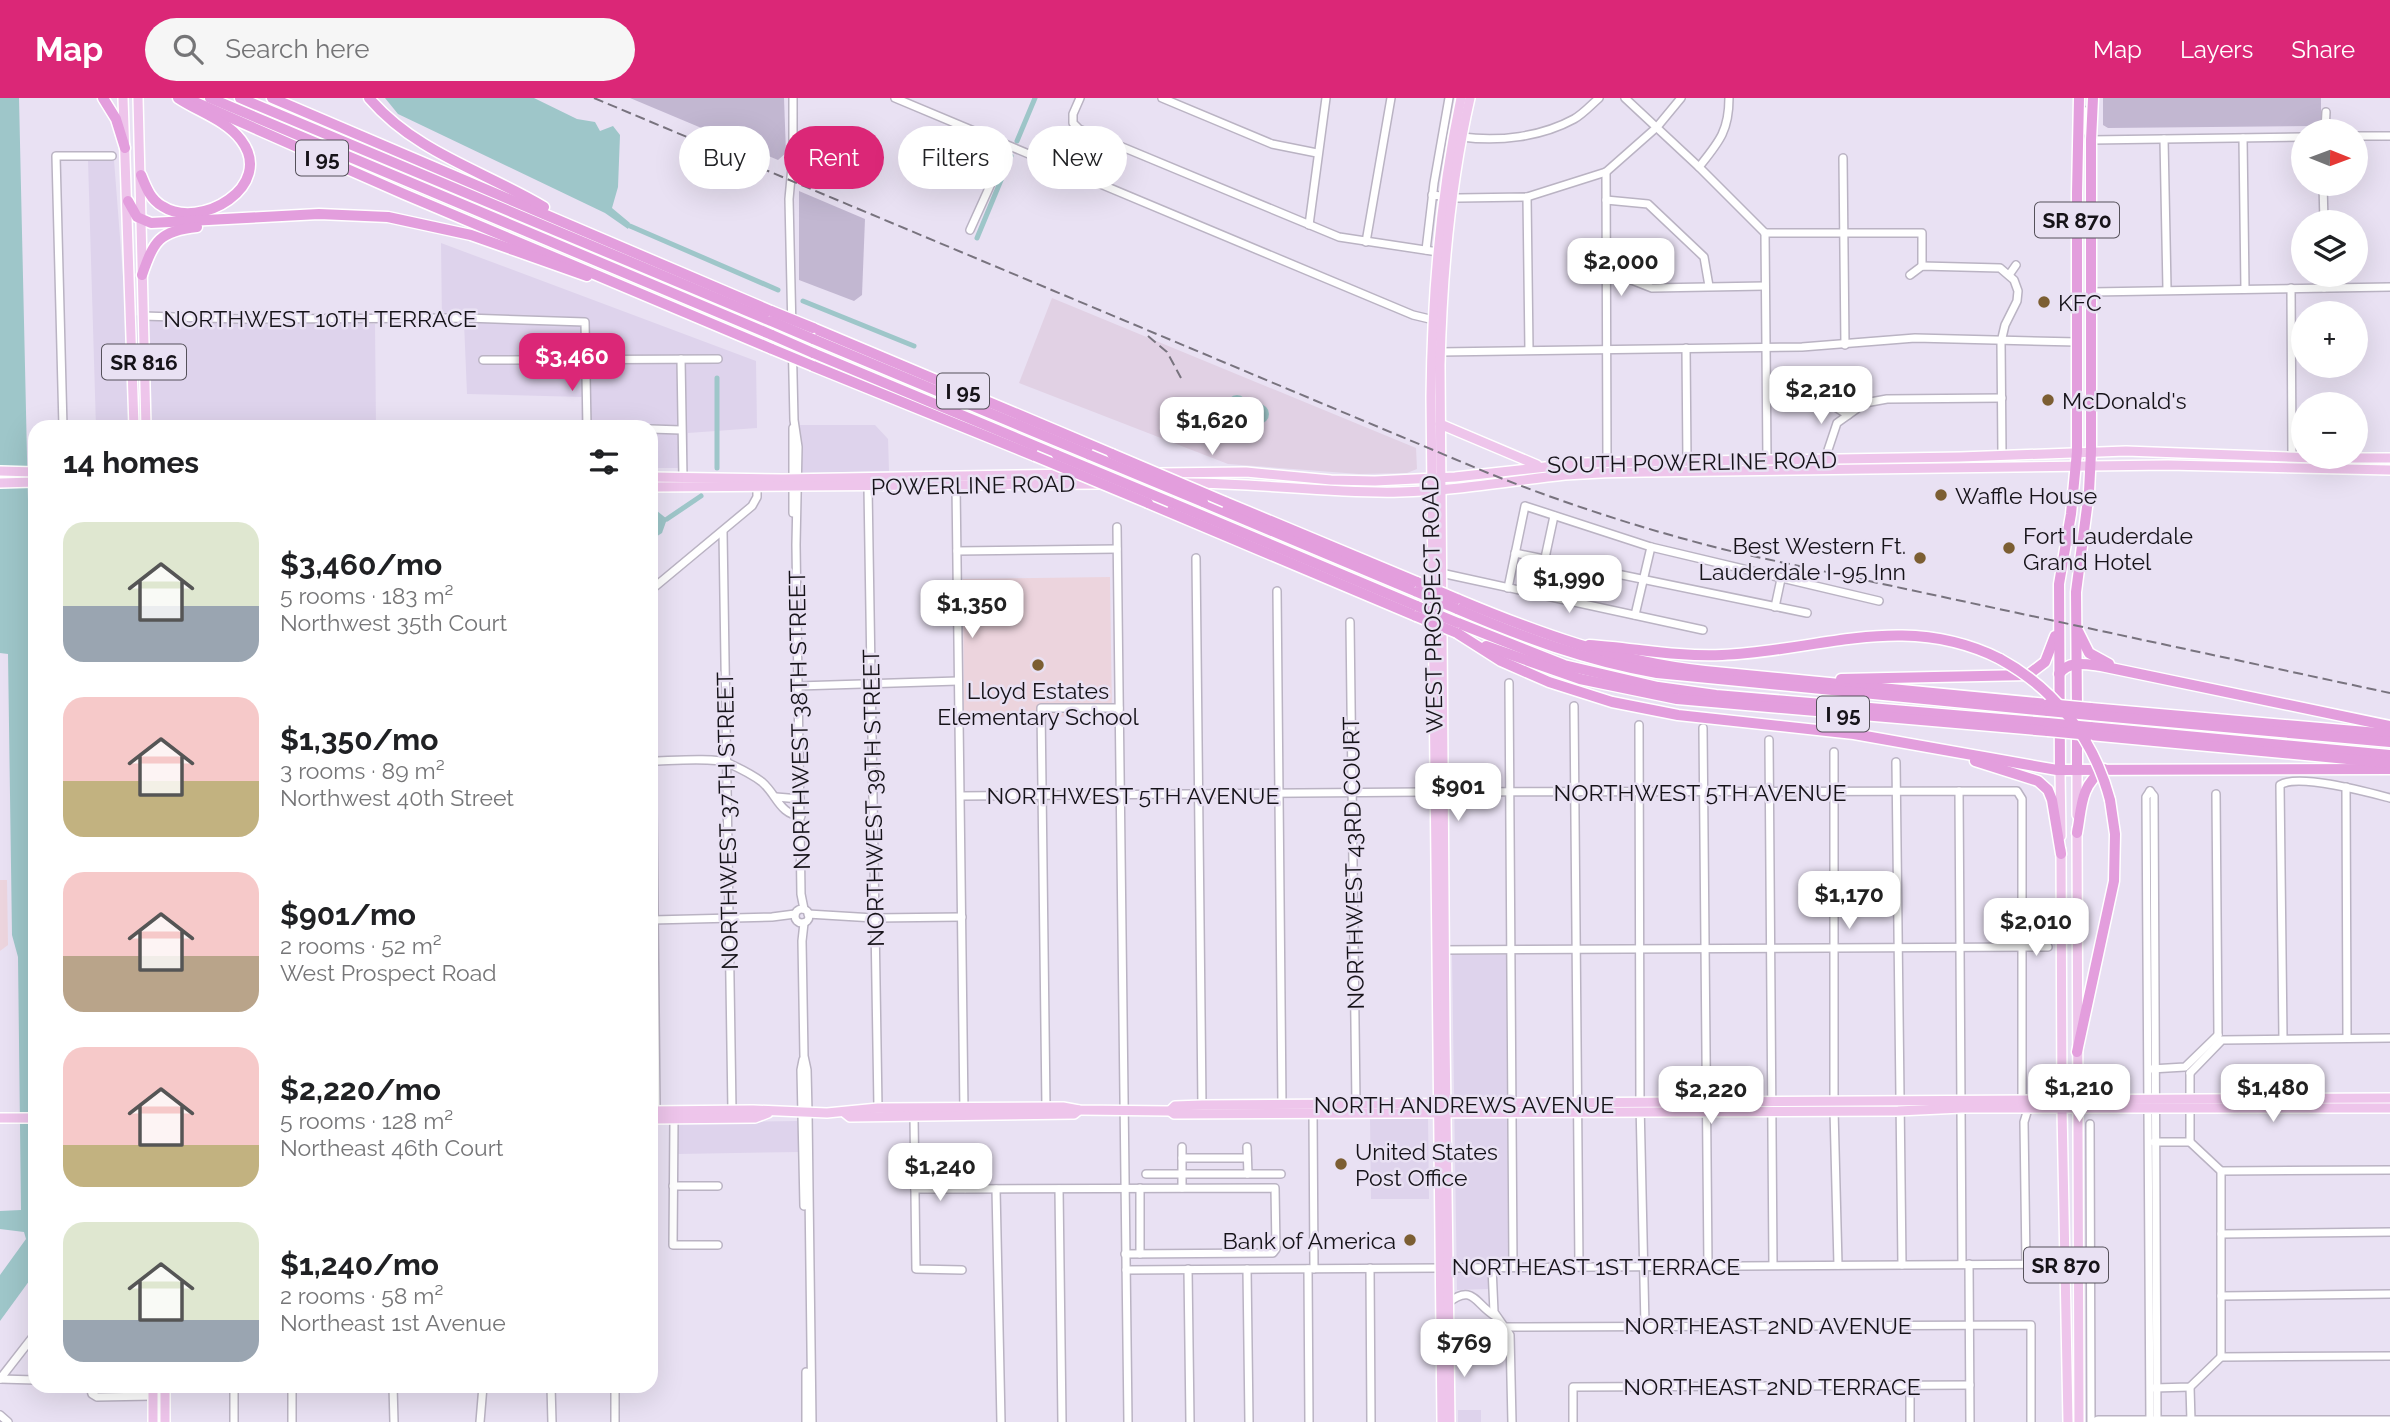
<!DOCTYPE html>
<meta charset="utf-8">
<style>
:root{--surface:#fff;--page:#f6f6f6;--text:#202124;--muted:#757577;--accent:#db2777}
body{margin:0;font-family:Raleway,sans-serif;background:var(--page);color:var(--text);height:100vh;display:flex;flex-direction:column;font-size:26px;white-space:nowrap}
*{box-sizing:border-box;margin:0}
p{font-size:23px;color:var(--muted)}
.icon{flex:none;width:38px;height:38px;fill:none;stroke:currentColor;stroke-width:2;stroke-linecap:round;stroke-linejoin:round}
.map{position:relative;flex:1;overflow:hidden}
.sheet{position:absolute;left:28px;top:322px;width:630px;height:973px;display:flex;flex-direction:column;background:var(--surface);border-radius:21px;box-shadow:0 7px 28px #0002}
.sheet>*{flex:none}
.hud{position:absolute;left:679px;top:28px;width:665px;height:63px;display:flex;gap:14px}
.needle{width:46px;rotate:91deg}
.controls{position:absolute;left:2291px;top:21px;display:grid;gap:14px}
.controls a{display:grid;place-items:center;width:77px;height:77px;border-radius:50%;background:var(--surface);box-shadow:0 7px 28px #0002;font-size:35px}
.price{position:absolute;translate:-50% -60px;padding:0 16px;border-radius:14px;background:#fff;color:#222;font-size:23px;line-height:46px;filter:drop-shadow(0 2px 4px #0008)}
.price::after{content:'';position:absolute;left:50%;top:42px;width:21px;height:16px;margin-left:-10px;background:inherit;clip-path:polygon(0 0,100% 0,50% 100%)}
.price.active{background:var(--accent);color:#fff}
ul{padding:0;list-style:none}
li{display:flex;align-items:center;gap:21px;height:175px;padding:0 35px}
li span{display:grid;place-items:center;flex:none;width:196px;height:140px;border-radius:21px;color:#555}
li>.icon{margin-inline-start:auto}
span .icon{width:84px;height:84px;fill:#fffc;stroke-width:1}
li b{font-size:30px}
h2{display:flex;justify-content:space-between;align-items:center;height:84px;padding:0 35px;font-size:30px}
.chip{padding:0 24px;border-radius:32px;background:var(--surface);box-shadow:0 7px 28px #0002;font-size:24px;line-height:63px}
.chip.active{background:var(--accent);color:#fff}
header{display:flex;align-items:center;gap:42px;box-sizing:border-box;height:98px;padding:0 35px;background:var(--accent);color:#fff}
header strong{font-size:33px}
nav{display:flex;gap:38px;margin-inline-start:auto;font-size:24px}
.search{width:490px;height:63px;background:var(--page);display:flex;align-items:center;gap:18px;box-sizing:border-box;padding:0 24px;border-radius:38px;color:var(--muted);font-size:26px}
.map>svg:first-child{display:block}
.built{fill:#ded3ec}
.industrial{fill:#e1d1e4}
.education{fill:#ecd4dd}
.green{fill:#c2b7d1}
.water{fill:#9ec6c9}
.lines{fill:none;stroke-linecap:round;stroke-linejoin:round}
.canal{stroke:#9ec6c9;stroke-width:5}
.minor-casing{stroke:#bab3c3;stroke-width:10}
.major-casing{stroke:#fff;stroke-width:12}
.highway-casing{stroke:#fff;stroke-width:13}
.minor{stroke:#fff;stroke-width:7}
.major{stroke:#eec5eb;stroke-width:9}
.highway{stroke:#e39edd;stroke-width:10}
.rail{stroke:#78737e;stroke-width:2;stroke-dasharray:10 5;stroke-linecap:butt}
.highway-bridge-casing{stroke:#fff;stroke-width:13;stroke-linecap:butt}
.highway-bridge{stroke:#e39edd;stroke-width:10}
.poi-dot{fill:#7c5e32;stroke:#e9e1f3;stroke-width:2.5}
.labels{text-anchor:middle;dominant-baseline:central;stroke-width:5;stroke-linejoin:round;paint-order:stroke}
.shield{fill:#e9e1f3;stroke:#55515a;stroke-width:2}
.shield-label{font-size:21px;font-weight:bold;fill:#161319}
.poi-label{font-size:23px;fill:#161319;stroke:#e9e1f3;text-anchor:start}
.street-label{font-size:23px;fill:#161319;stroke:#e9e1f3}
</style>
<header>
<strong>Map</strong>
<div class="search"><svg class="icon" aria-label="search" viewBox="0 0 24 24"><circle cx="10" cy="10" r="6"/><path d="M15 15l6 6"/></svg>Search here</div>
<nav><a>Map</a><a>Layers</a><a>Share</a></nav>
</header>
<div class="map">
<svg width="2390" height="1324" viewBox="0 0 2390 1324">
<rect width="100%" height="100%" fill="#e9e1f3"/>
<g class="built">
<path d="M88,62h26l12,155 249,9 1,103h-280z"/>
<path d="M441,145l315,118 1,67 -69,5 -1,35h-36v-41h-70l1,-30 -115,-3 -3,-72h-22z"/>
<path d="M800,327h75l13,14 1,32 -88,2z"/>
<path d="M1452,857h54l2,306 -20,1v27l-31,1z"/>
<path d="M1428,1019l1,82h-58l-1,-81z"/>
<path d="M798,1023l2,31 -122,2 -1,-31z"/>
<rect x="1458" y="1312" width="23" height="12"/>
</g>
<path class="industrial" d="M1052,200l364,150 1,21 -10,4 -48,1 -131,-10 -209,-81z"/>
<g class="education">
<path d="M1110,479l2,139 -148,2 -1,-139z"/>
<path d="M0,782h7l1,65 -8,6z"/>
</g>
<g class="green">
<path d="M630,0h154l2,55 -8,7z"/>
<path d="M2103,0h218v24l-5,4 -208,2 -5,-3z"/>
<path d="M799,93l66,28 -3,76 -8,6 -55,-21z"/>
</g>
<g class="water">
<path d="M0,0h19l12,537c7,93 0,186 4,279v359l-35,48v-46l26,-36 -2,-7 -24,-3v-18l21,-1 -3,-253 -6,-22 -4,-281 -8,-1z"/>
<path d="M385,0h149l43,21 18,3 5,9 13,-5 7,9 -2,52 -6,21 18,15 -2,6 -23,-16 -207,-99z"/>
<circle cx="1237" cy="307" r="10"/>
<circle cx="1259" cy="316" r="10"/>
<path d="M651,408l16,13 -5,14 -11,7z"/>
</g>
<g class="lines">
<g class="canal">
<path d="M1017,43l18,-43"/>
<path d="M630,128l148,64"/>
<path d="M977,140l34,-82"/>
<path d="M803,203l111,45"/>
<path d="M717,280v90"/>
<path d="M667,421l34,-23"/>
</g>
<defs>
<g id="minor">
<path d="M793,0v58l-4,43 5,221 4,27 -2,98 5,349 3,15"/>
<path d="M895,0l518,217 25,6"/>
<path d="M1080,0l-7,16v9l6,6 260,108 99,15"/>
<path d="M1162,0l110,46 45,9"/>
<path d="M1625,0l74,69 66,66"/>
<path d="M2083,12l1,15 7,15 212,-3"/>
<path d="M2325,33l1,-19"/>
<path d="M2356,38h34"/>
<path d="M1462,39c37,5 79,0 112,-18 9,-5 17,-14 25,-21"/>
<path d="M2243,40l2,151"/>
<path d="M2164,41l3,150"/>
<path d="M1843,60l2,187"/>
<path d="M1699,69c20,-25 30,-36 30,-69"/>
<path d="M1606,74l1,290"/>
<path d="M2323,86l1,38"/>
<path d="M1432,97l27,3 68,-1 79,-25 51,-45 24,-29"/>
<path d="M1527,99l2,153"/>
<path d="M1606,102l42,4 56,53 5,29"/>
<path d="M1309,127l17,-127"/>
<path d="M970,132l38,-84"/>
<path d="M1765,135l2,227"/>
<path d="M1765,135h157v33"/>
<path d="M1366,144l25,-144"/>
<path d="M1426,152l8,-67 15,-85"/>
<path d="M1910,177l12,-9 78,2 14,12 4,11 -1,10 -12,24 -4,17 1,112"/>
<path d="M2009,177l7,-10"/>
<path d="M2324,177v13"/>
<path d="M1606,180l23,1 23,9 113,-2"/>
<path d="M2291,190l1,169"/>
<path d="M2092,194l298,-5"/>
<path d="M143,218l96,3 227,-1 119,4 2,105"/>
<path d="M1686,250l1,114"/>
<path d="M1440,254l362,-5 113,-9 162,4"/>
<path d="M681,261l2,119"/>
<path d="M483,262l235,-1"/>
<path d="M1829,305l19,12"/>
<path d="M63,329l-7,-271h56"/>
<path d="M651,331l30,1"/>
<path d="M1825,361l12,-36 28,-20 22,-4 115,-1"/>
<path d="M956,387l8,626"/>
<path d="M868,389l10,621"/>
<path d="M793,415v-85"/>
<path d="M1117,429l11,895"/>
<path d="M723,434l9,578"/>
<path d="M957,453l160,-2"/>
<path d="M1515,455l292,60"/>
<path d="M1196,460l6,547"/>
<path d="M1545,460l9,-42"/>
<path d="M1441,475l262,57"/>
<path d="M1508,490l17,-82 126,41 228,54"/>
<path d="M651,492l101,-84 5,-9v-10"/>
<path d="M1277,493l5,513"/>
<path d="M1775,509l6,-28"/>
<path d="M651,514l5,499"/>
<path d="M1635,517l16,-68"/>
<path d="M1350,524l6,482"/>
<path d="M1509,585l4,584"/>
<path d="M798,588l160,-5"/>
<path d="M1574,608l5,560"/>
<path d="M1639,627l1,378 5,223"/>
<path d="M1703,630l5,538"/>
<path d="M1769,642l4,525"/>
<path d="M1834,654v358l4,155"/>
<path d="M652,663c16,0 63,-4 76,2 11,5 25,12 34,19 15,13 18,33 39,34"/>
<path d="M1896,664l6,503"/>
<path d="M2346,689l1,250"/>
<path d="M1959,693l3,473"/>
<path d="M2150,693l4,5 3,626"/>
<path d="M2216,696l2,241"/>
<path d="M961,698l463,-4 593,-1 5,8v305"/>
<path d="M776,699l24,2"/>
<circle cx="802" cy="818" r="7"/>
<path d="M808,816l66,4 88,-1"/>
<path d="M652,822l120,-3 23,-3"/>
<path d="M804,825l-2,18 2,115 3,14 1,43 4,309"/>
<path d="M1440,852l608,-3"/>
<path d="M2283,940l-3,-253c18,-12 87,7 110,13"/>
<path d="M803,962l-2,10 3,136"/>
<path d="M2151,971l34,-2 33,-32"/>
<path d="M2190,975l32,-33 168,-2"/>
<path d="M1046,1009l-5,-399h78"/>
<path d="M1313,1015l1,156"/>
<path d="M914,1019l2,152 46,1"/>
<path d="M674,1021l-1,126h45"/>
<path d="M2090,1026l1,298"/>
<path d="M2154,1044h36l31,29 169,-1"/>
<path d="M2190,1044v-69"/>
<path d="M1182,1049v11h65"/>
<path d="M1247,1049l1,27"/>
<path d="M1146,1076h135"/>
<path d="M673,1088h45"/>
<path d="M1140,1090v66"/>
<path d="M1182,1090v-30"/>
<path d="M915,1091h49"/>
<path d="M966,1091l309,-1 1,61 -3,4 -148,1"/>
<path d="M996,1091l5,233"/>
<path d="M1059,1091l3,233"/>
<path d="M2221,1136l169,-2"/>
<path d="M1969,1166l1,158"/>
<path d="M2026,1166l-2,-142 4,-13"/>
<path d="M1492,1169l2,45 16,23 2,87"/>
<path d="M1370,1170l1,154"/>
<path d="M1188,1171l2,153"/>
<path d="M1247,1171l2,153"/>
<path d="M1308,1171l1,153"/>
<path d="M1126,1172l940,-6"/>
<path d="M2221,1198l169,-2"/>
<path d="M1448,1205c25,-20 27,1 47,13"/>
<path d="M1506,1229l525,-2v97"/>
<path d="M2221,1259v-186"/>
<path d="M0,1281l35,-45"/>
<path d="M0,1281l35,1"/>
<path d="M90,1288l2,8 5,3 56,-1"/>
<path d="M234,1288v36"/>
<path d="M292,1288v36"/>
<path d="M393,1288l1,36"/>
<path d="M551,1288l1,36"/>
<path d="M2190,1289l1,34"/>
<path d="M2154,1290l36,-1 31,-30 169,-1"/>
<path d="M0,1317l8,7"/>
<path d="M480,1324l3,-36"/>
<path d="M615,1324v-36"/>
<path d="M806,1324v-50"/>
<path d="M1573,1324v-35l397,-2"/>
<path d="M1910,1324v-36"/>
<path d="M2094,1324l4,-2h292"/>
<path d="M2150,1324l-4,-625 4,-6"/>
</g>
<g id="major">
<path d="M123,0l11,329"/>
<path d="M138,0l8,329"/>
<path d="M1440,326l97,41"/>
<path d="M0,373l35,1"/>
<path d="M1158,375l88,-1 85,8 44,1 80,-4 127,-14 378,-6 166,-6 190,7h74"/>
<path d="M1102,376l31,-1"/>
<path d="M651,379l132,2 294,-5"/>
<path d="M0,385l35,-1"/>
<path d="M1181,385c74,-1 146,11 219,9 55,-1 110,-11 165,-17 27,-2 53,-3 80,-3l523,-7 222,5"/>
<path d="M651,389l450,-3"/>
<path d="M2060,672l1,66"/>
<path d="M2077,717v-45"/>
<path d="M2077,731l2,593"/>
<path d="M2061,752l1,259 6,313"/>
<path d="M651,1013l102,-1 74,3 51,-5 185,-1 16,3 91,1 4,3 724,-3 64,-3h428"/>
<path d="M1170,1013l5,-5 27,-1 1188,-7"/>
<path d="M845,1015l5,4 224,-3 5,-4"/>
<path d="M0,1020h35"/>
<path d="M651,1021l104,-1 13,-5"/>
<path d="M153,1288v36"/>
<path d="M165,1288v36"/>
<path d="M1442,1324l-11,-1025c1,-101 9,-200 30,-299"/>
<path d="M1450,1324l-5,-385 -5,-672c2,-90 10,-180 30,-267"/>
</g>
<g id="highway">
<path d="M103,0l13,21 9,29"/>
<path d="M186,0l218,96 368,155"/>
<path d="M210,0l562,237"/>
<path d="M240,0l531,223"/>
<path d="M272,0l499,213"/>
<path d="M369,0c47,55 115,73 175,109"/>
<path d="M141,77c5,12 9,24 21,31 38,25 114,-20 79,-66 -15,-20 -42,-28 -63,-42"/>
<path d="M128,103l9,16 14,6 168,-9 69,3 83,18 116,41"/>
<path d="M142,177c12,-34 17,-44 55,-48"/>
<path d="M813,230l299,126"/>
<path d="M813,241l277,116"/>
<path d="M813,255l244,102"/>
<path d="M813,268l222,90"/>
<path d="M1170,404l247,104"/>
<path d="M1203,404l214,90"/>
<path d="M1225,404l192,80"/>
<path d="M1148,405l268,113"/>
<path d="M1457,501c81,34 160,63 248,72l343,33"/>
<path d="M1457,511c65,28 130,52 200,64l391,38"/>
<path d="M1458,525l106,42 94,22 58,8 332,28"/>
<path d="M2078,533l11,22 20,11"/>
<path d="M1457,535l44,28 48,21 63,20 66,13 176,19 203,36 333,-1"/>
<path d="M1589,547c45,3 88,12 133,10 98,-4 182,-44 278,4"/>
<path d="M1486,548l94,33 97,20 371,32"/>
<path d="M2059,576c10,-14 26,-10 42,-8l289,60"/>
<path d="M1841,581l187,-4 17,-13 10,-26"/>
<path d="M2090,610l300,26"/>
<path d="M2077,615l-1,-121 13,-100 2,-40v-312l2,-42"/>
<path d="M2090,617l300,27"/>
<path d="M2090,629l300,28"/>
<path d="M2090,637l300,28"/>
<path d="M1975,663l63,20 10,9 4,10 9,54"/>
<path d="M2060,672l-1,-186 12,-70 6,-62v-259l2,-95"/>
<path d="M2077,672v-42"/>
<path d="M2077,735c5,-27 3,-47 27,-64"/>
<path d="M2077,954l37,-171 1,-47 -5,-34"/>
</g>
</defs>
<use href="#minor" class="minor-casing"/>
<use href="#major" class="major-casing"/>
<use href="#highway" class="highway-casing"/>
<use href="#minor" class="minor"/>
<use href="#major" class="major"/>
<use href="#highway" class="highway"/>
<g class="rail">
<path d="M594,0l894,375c83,33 167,60 255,81l647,139"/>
<path d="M1148,238l19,16 14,26"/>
</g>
<defs>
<g id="highway-bridge">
<path d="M771,213l42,17"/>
<path d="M771,223l42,18"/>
<path d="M772,237l41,18"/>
<path d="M772,251l41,17"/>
<path d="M1112,356l113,48"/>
<path d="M1057,357l113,47"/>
<path d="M1090,357l113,47"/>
<path d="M1035,358l113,47"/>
<path d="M1417,484l40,17"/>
<path d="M1417,494l40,17"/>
<path d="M1417,508l41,17"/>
<path d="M1416,518l41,17"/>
<path d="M2000,561c55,30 94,80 110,141"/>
<path d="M2048,606l42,4"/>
<path d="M2048,613l42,4"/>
<path d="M2048,625l42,4"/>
<path d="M2048,633l42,4"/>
</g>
</defs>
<use href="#highway-bridge" class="highway-bridge-casing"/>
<use href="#highway-bridge" class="highway-bridge"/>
</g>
<g class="poi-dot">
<circle cx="2044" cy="204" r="7"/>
<circle cx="2048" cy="302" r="7"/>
<circle cx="1941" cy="397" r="7"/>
<circle cx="2009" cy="450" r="7"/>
<circle cx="1920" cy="460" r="7"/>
<circle cx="1038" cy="567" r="7"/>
<circle cx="1341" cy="1066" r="7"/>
<circle cx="1410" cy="1142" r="7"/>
</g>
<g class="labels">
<g class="shield">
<rect x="296" y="42.5" width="52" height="35" rx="5"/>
<rect x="2035" y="104.5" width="84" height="35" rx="5"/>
<rect x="102" y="246.5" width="84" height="35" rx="5"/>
<rect x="937" y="275.5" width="52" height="35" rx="5"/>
<rect x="1817" y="598.5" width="52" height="35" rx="5"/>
<rect x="2024" y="1149.5" width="84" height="35" rx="5"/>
</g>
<g class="shield-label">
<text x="322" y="60">I 95</text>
<text x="2077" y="122">SR 870</text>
<text x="144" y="264">SR 816</text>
<text x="963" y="293">I 95</text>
<text x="1843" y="616">I 95</text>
<text x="2066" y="1167">SR 870</text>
</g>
<g class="poi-label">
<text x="2058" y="204">KFC</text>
<text x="2062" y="302">McDonald's</text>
<text x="1955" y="397">Waffle House</text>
<text x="2023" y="437">Fort Lauderdale<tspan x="2023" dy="26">Grand Hotel</tspan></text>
<text x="1906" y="447" text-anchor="end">Best Western Ft.<tspan x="1906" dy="26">Lauderdale I-95 Inn</tspan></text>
<text x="1038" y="592" text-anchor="middle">Lloyd Estates<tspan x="1038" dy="26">Elementary School</tspan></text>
<text x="1355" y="1053">United States<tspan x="1355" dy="26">Post Office</tspan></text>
<text x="1396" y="1142" text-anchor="end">Bank of America</text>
</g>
<g class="street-label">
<text x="320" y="220">NORTHWEST 10TH TERRACE</text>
<text transform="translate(1692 364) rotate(-1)">SOUTH POWERLINE ROAD</text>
<text transform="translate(973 387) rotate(-1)">POWERLINE ROAD</text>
<text transform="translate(1432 506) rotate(-91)">WEST PROSPECT ROAD</text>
<text transform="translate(799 622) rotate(-91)">NORTHWEST 38TH STREET</text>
<text x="1700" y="694">NORTHWEST 5TH AVENUE</text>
<text x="1133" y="697">NORTHWEST 5TH AVENUE</text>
<text transform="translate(873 700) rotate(-91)">NORTHWEST 39TH STREET</text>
<text transform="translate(727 723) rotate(-91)">NORTHWEST 37TH STREET</text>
<text transform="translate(1353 765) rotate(-91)">NORTHWEST 43RD COURT</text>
<text x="1464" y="1006">NORTH ANDREWS AVENUE</text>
<text x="1596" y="1168">NORTHEAST 1ST TERRACE</text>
<text x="1768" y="1227">NORTHEAST 2ND AVENUE</text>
<text x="1772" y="1288">NORTHEAST 2ND TERRACE</text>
</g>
</g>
</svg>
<div class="controls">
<a><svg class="needle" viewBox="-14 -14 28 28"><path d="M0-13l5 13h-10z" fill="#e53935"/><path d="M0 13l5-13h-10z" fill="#757577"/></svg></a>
<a><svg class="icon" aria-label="layers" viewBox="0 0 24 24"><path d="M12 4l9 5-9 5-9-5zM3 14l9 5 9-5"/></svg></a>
<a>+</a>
<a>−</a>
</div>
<b class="price" style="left:1621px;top:200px">$2,000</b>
<b class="price active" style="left:572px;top:295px">$3,460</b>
<b class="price" style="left:1821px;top:328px">$2,210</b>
<b class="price" style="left:1212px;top:359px">$1,620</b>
<b class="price" style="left:1569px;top:517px">$1,990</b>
<b class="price" style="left:972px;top:542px">$1,350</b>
<b class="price" style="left:1458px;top:725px">$901</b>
<b class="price" style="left:1849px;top:833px">$1,170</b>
<b class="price" style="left:2036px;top:860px">$2,010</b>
<b class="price" style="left:2079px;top:1026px">$1,210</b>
<b class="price" style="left:2273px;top:1026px">$1,480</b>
<b class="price" style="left:1711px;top:1028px">$2,220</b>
<b class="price" style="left:940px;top:1105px">$1,240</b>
<b class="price" style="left:1464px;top:1281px">$769</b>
<div class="hud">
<a class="chip">Buy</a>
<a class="chip active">Rent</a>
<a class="chip">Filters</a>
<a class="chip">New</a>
</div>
<section class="sheet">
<h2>14 homes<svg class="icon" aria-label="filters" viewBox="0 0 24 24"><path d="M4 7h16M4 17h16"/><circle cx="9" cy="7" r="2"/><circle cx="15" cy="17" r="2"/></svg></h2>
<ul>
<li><span style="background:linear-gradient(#dfe7d0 60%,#9aa5b1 0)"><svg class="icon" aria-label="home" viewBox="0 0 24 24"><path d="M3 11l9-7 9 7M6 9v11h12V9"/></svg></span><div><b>$3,460/mo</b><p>5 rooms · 183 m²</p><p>Northwest 35th Court</p></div></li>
<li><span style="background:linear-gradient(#f6c9c9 60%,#c2b280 0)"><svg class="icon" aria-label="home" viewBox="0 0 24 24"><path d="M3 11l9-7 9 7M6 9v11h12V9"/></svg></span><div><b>$1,350/mo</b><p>3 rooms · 89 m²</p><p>Northwest 40th Street</p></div></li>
<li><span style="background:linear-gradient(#f6c9c9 60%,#b9a48a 0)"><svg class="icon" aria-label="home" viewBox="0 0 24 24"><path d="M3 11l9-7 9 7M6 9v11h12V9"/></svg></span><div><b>$901/mo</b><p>2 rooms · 52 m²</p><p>West Prospect Road</p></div></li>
<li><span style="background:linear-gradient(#f6c9c9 70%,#c2b280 0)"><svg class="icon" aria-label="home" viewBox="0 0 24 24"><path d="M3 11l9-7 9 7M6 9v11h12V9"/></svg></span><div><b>$2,220/mo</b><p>5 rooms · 128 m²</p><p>Northeast 46th Court</p></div></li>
<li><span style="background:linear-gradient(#dfe7d0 70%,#9aa5b1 0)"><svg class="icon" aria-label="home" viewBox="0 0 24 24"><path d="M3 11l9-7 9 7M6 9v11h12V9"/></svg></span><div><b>$1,240/mo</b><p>2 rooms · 58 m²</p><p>Northeast 1st Avenue</p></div></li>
</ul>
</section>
</div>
